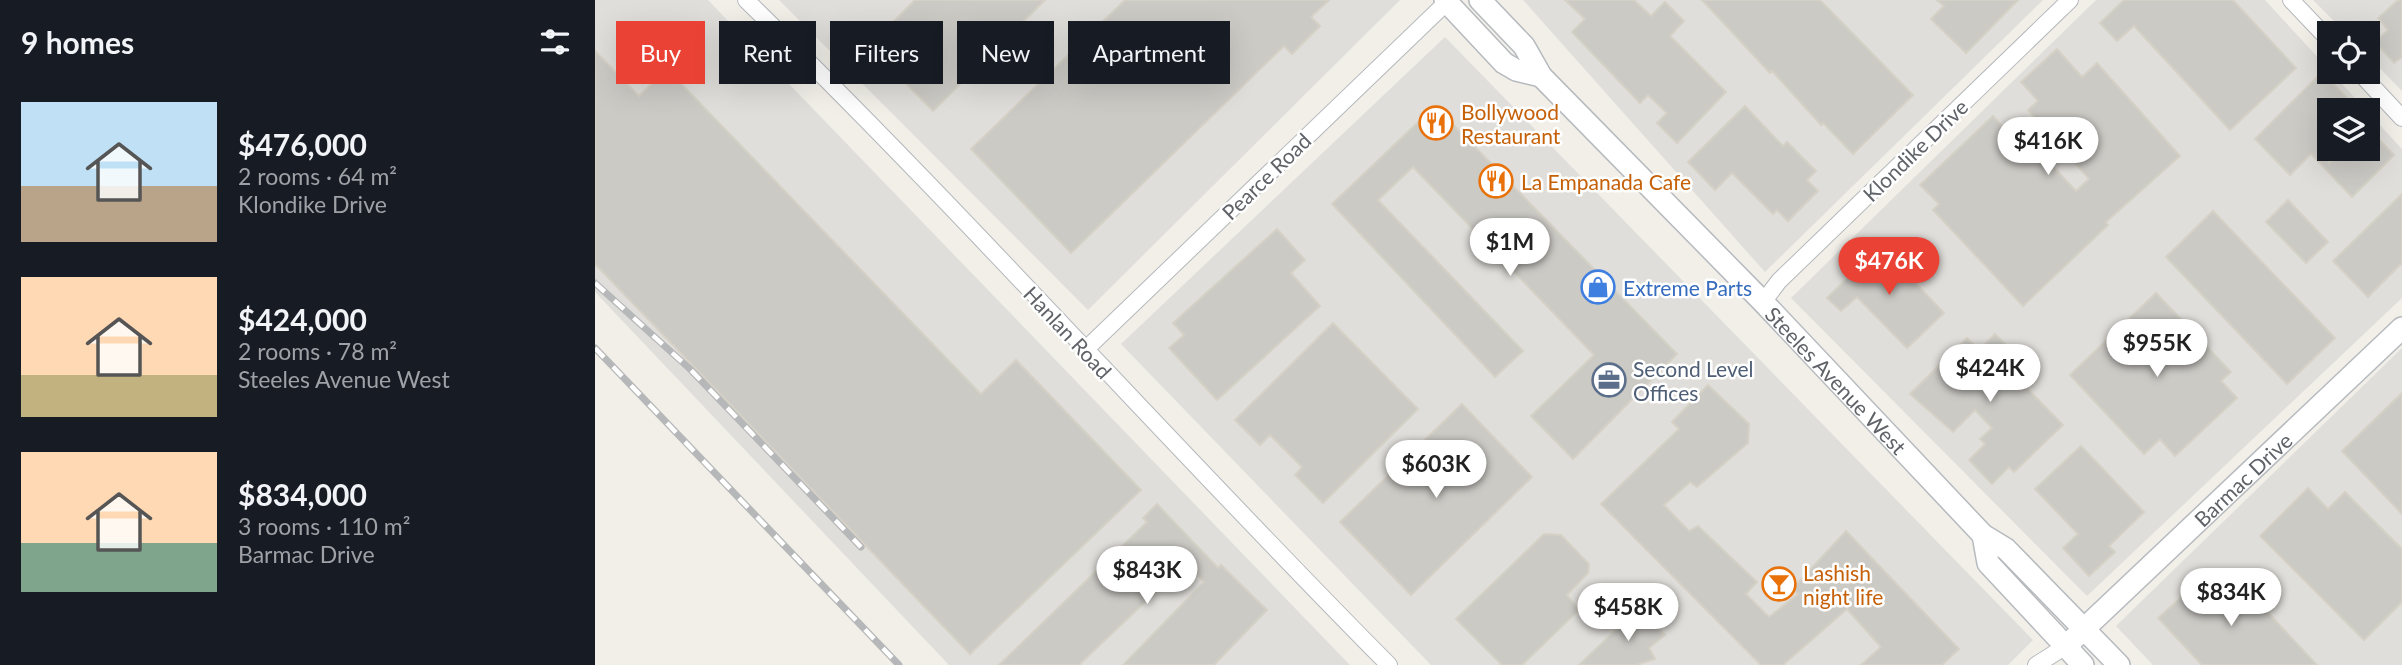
<!DOCTYPE html>
<meta charset="utf-8">
<style>
:root{--surface:#171b24;--page:#242831;--text:#f1f3f6;--muted:#9ea1a6;--accent:#ea4335}
body{margin:0;font-family:Lato,sans-serif;background:var(--page);color:var(--text);height:100vh;display:flex;flex-direction:column;font-size:26px;white-space:nowrap}
*{box-sizing:border-box;margin:0}
p{font-size:23px;color:var(--muted)}
.icon{flex:none;width:38px;height:38px;fill:none;stroke:currentColor;stroke-width:2;stroke-linecap:round;stroke-linejoin:round}
.map{position:relative;flex:1;overflow:hidden}
.sheet{display:flex;flex-direction:column;background:var(--surface);width:595px}
.sheet>*{flex:none}
.hud{position:absolute;left:21px;top:21px;width:665px;height:63px;display:flex;gap:14px}
.fabs{position:absolute;left:1722px;top:21px;display:grid;gap:14px}
.fabs a{display:grid;place-items:center;width:63px;height:63px;border-radius:0px;background:var(--surface);box-shadow:0 7px 28px #0002;font-size:35px}
.price{position:absolute;translate:-50% -60px;padding:0 16px;border-radius:24px;background:#fff;color:#222;font-size:23px;line-height:46px;filter:drop-shadow(0 2px 4px #0008)}
.price::after{content:'';position:absolute;left:50%;top:42px;width:21px;height:16px;margin-left:-10px;background:inherit;clip-path:polygon(0 0,100% 0,50% 100%)}
.price.on{background:var(--accent);color:#fff}
ul{padding:0;list-style:none}
li{display:flex;align-items:center;gap:21px;height:175px;padding:0 21px}
li span{display:grid;place-items:center;flex:none;width:196px;height:140px;border-radius:0px;color:#555}
li>.icon{margin-inline-start:auto}
span .icon{width:84px;height:84px;fill:#fffc;stroke-width:1}
li b{font-size:30px}
h2{display:flex;justify-content:space-between;align-items:center;height:84px;padding:0 21px;font-size:30px}
.pill{padding:0 24px;border-radius:0px;background:var(--surface);box-shadow:0 7px 28px #0002;font-size:24px;line-height:63px}
.pill.on{background:var(--accent);color:#fff}
main{display:flex;flex:1;min-height:0}
.map>svg:first-child{display:block}
.industrial{fill:#e0deda}
.building{fill:#cccac5;stroke:#d6d1c6;stroke-width:2}
.lines{fill:none;stroke-linecap:round;stroke-linejoin:round}
.street-casing{stroke:#b5b8bc;stroke-width:18}
.secondary-casing{stroke:#b6babf;stroke-width:24}
.street{stroke:#fff;stroke-width:16}
.secondary{stroke:#fff;stroke-width:21}
.rail-casing{stroke:#b6b7b8;stroke-width:7}
.rail{stroke:#fff;stroke-width:4.5;stroke-dasharray:13;stroke-linecap:butt}
.labels{text-anchor:middle;dominant-baseline:central;stroke-width:5;stroke-linejoin:round;paint-order:stroke}
.food-label{font-size:21px;fill:#c56008;stroke:#fff;text-anchor:start}
.street-label{font-size:21px;fill:#5f6368;stroke:#fff}
.shop-label{font-size:21px;fill:#366cbe;stroke:#fff;text-anchor:start}
.service-label{font-size:21px;fill:#4e5e75;stroke:#fff;text-anchor:start}
</style>
<main>
<section class="sheet">
<h2>9 homes<svg class="icon" aria-label="filters" viewBox="0 0 24 24"><path d="M4 7h16M4 17h16"/><circle cx="9" cy="7" r="2"/><circle cx="15" cy="17" r="2"/></svg></h2>
<ul>
<li><span style="background:linear-gradient(#bfe0f5 60%,#b9a48a 0)"><svg class="icon" aria-label="home" viewBox="0 0 24 24"><path d="M3 11l9-7 9 7M6 9v11h12V9"/></svg></span><div><b>$476,000</b><p>2 rooms · 64 m²</p><p>Klondike Drive</p></div></li>
<li><span style="background:linear-gradient(#ffd9b3 70%,#c2b280 0)"><svg class="icon" aria-label="home" viewBox="0 0 24 24"><path d="M3 11l9-7 9 7M6 9v11h12V9"/></svg></span><div><b>$424,000</b><p>2 rooms · 78 m²</p><p>Steeles Avenue West</p></div></li>
<li><span style="background:linear-gradient(#ffd9b3 65%,#7fa58c 0)"><svg class="icon" aria-label="home" viewBox="0 0 24 24"><path d="M3 11l9-7 9 7M6 9v11h12V9"/></svg></span><div><b>$834,000</b><p>3 rooms · 110 m²</p><p>Barmac Drive</p></div></li>
</ul>
</section>
<div class="map">
<svg width="1807" height="665" viewBox="0 0 1807 665">
<rect width="100%" height="100%" fill="#f1efe8"/>
<g class="industrial">
<path d="M0,0h113l642,665h-401l-354,-373z"/>
<path d="M184,0h621l-312,310z"/>
<path d="M928,0h520l-278,272z"/>
<path d="M1501,0h169l101,110h-37v39h39v-37l34,37v149l-315,298 -296,-298z"/>
<path d="M1718,0h89v91l-34,-35v-23h-22z"/>
<path d="M850,37l588,603 -25,25h-577l-310,-321z"/>
<path d="M1807,348v317h-249l-37,-39z"/>
</g>
<g class="building">
<path d="M320,0h130l-112,111 -64,-65z"/>
<path d="M530,0h204l-18,17 9,9 -28,28 -8,-8 -213,207 -100,-104z"/>
<path d="M970,0h69l17,16 14,-14 19,19 -14,15 56,56 -49,51 -20,-20 10,-10 -19,-18 -8,8 -68,-71 13,-13z"/>
<path d="M1107,0h118l93,95 -60,59 -30,-31 -2,2 -49,-54 -2,2z"/>
<path d="M1342,0h81l-52,53 -35,-34 13,-13z"/>
<path d="M1529,0h109l63,68 -66,62 -96,-104 -17,15 -17,-18z"/>
<path d="M1803,0h4v57l-8,6 -19,-21 13,-12 -10,-12z"/>
<path d="M1462,49l25,28 15,-14 83,93 -74,66 2,3 -85,81 -90,-96 6,-6 -19,-19 73,-69 16,18 7,-7 60,64 13,-12 -61,-69 10,-9 -17,-19z"/>
<path d="M0,51l44,45 28,-27 314,325 35,-34 125,130 -171,164 -375,-390z"/>
<path d="M1727,72l37,38h-30v53l15,-14h24v-21l26,27 -42,42 -41,-43 -21,21 -35,-36z"/>
<path d="M840,106l242,248 -104,105 -42,-43 63,-61 -181,-188 -35,33 145,151 -28,26 -163,-173z"/>
<path d="M1150,106l38,40 4,-4 29,29 -9,9 11,11 -30,30 -11,-11 -4,4 -41,-41 -17,17 -27,-28z"/>
<path d="M1807,194v69l-34,34 -35,-36z"/>
<path d="M1693,200l40,42 -22,21 -40,-41z"/>
<path d="M1618,211l122,127 -48,46 -121,-127z"/>
<path d="M682,229l28,31 -14,13 29,33 -103,94 -48,-52 15,-13 -11,-12z"/>
<path d="M1285,246l64,67 -37,35 -50,-51 -16,14 -14,-13z"/>
<path d="M1561,293l75,79 -10,9 16,17 -62,58 -15,-17 -16,15 -74,-79z"/>
<path d="M738,323l85,86 -95,94 -28,-28 7,-8 -32,-32 -10,10 -25,-25z"/>
<path d="M1400,334l35,36 -11,10 44,45 -49,47 -5,-5 -17,17 -23,-24 16,-16 -5,-5 12,-11 -17,-18 -22,22 -43,-38 57,-56 12,12z"/>
<path d="M1113,385l41,39 -1,19 -51,44 -7,-5 -26,23 25,26 9,-5 59,56 -11,12 23,23 29,-23 -5,-6 53,-57 113,118 -17,16h-81l20,-18 -34,-38 -64,56h-22l-160,-161 78,-75 -7,-7z"/>
<path d="M1807,393v121l-60,-63z"/>
<path d="M867,404l70,73 -121,118 -71,-73z"/>
<path d="M1486,446l63,66 -35,34 6,6 -26,24 -26,-28 15,-14 -43,-45z"/>
<path d="M1713,488l20,21 17,-17 57,57v53l-38,38 -104,-104z"/>
<path d="M562,504l61,64 3,-3 46,45 -53,55h-91l81,-83 -18,-19 -107,102h-80l148,-143 -4,-4z"/>
<path d="M949,534l17,1 28,29 -1,9 -21,22 12,15 -57,55h-20l-46,-46z"/>
<path d="M1634,571l88,94h-115l-44,-47 38,-34 9,9z"/>
<path d="M1044,608l26,27 -16,13 6,11 -19,6h-57z"/>
</g>
<g class="lines">
<defs>
<g id="street">
<path d="M151,0c221,215 426,447 643,665"/>
<path d="M1696,0l38,40"/>
<path d="M1764,72l43,46"/>
<path d="M1168,302l16,-21 291,-281"/>
<path d="M490,350l362,-348"/>
<path d="M1441,665l30,-19"/>
</g>
<g id="secondary">
<path d="M850,0l59,63 12,7 25,6"/>
<path id="s1" d="M885,0l44,46 17,30 222,226 220,233 23,14 113,116"/>
<path d="M1388,535l5,28 95,102"/>
<path id="s2" d="M1471,646l336,-318"/>
</g>
</defs>
<use href="#street" class="street-casing"/>
<use href="#secondary" class="secondary-casing"/>
<use href="#street" class="street"/>
<use href="#secondary" class="secondary"/>
<defs>
<g id="rail">
<path d="M0,283l95,86 171,178"/>
<path d="M0,348l304,317"/>
</g>
</defs>
<use href="#rail" class="rail-casing"/>
<use href="#rail" class="rail"/>
</g>
<defs>
<symbol id="restaurant-ring" viewBox="-11 -11 22 22"><circle r="9.5" fill="#fff" stroke="#e8710a" stroke-width="1.5"/><path d="M-5-6h1v4h1v-4h1v4h1v-4h1v5L-1.5 .5V6h-2V.5L-5-1ZM5-6V6H3V1.5H1.5Q1.5-4 5-6Z" fill="#e8710a"/></symbol>
<symbol id="shop-ring" viewBox="-11 -11 22 22"><circle r="9.5" fill="#fff" stroke="#3f7fe0" stroke-width="1.5"/><path d="M-5-2.5h2.3a2.7 3.5 0 0 1 5.4 0H5L5.5 6h-11ZM-1.5-2.5h3a1.5 2.3 0 0 0-3 0Z" fill="#3f7fe0"/></symbol>
<symbol id="office-ring" viewBox="-11 -11 22 22"><circle r="9.5" fill="#fff" stroke="#5c6f8a" stroke-width="1.5"/><path d="M-6-3h4V-5.5h4V-3h4V5H-6ZM-1-4.5V-3h2v-1.5ZM-6 0V1H6V0Z" fill="#5c6f8a"/></symbol>
<symbol id="bar-ring" viewBox="-11 -11 22 22"><circle r="9.5" fill="#fff" stroke="#e8710a" stroke-width="1.5"/><path d="M-6-5H6L.8 .8V4.5H3.5V6h-7V4.5H-.8V.8Z" fill="#e8710a"/></symbol>
</defs>
<g fill-rule="evenodd">
<use href="#restaurant-ring" x="822" y="104" width="38" height="38"/>
<use href="#restaurant-ring" x="882" y="162" width="38" height="38"/>
<use href="#shop-ring" x="984" y="268" width="38" height="38"/>
<use href="#office-ring" x="995" y="361" width="38" height="38"/>
<use href="#bar-ring" x="1165" y="565" width="38" height="38"/>
</g>
<g class="labels">
<g class="food-label">
<text x="866" y="111">Bollywood<tspan x="866" dy="24">Restaurant</tspan></text>
<text x="926" y="181">La Empanada Cafe</text>
<text x="1208" y="572">Lashish<tspan x="1208" dy="24">night life</tspan></text>
</g>
<g class="street-label">
<text transform="translate(1320 150) rotate(-44)">Klondike Drive</text>
<text transform="translate(671 176) rotate(-44)">Pearce Road</text>
<text transform="translate(473 332) rotate(47)">Hanlan Road</text>
<text stroke="none"><textPath href="#s1" startOffset="522">Steeles Avenue West</textPath></text>
<text stroke="none"><textPath href="#s2" startOffset="243">Barmac Drive</textPath></text>
</g>
<g class="shop-label">
<text x="1028" y="287">Extreme Parts</text>
</g>
<g class="service-label">
<text x="1038" y="368">Second Level<tspan x="1038" dy="24">Offices</tspan></text>
</g>
</g>
</svg>
<div class="fabs">
<a><svg class="icon" aria-label="locate" viewBox="0 0 24 24"><circle cx="12" cy="12" r="6"/><path d="M12 2v4M12 18v4M2 12h4M18 12h4"/></svg></a>
<a><svg class="icon" aria-label="layers" viewBox="0 0 24 24"><path d="M12 4l9 5-9 5-9-5zM3 14l9 5 9-5"/></svg></a>
</div>
<b class="price" style="left:1453px;top:177px">$416K</b>
<b class="price" style="left:915px;top:278px">$1M</b>
<b class="price on" style="left:1294px;top:297px">$476K</b>
<b class="price" style="left:1562px;top:379px">$955K</b>
<b class="price" style="left:1395px;top:404px">$424K</b>
<b class="price" style="left:841px;top:500px">$603K</b>
<b class="price" style="left:552px;top:606px">$843K</b>
<b class="price" style="left:1636px;top:628px">$834K</b>
<b class="price" style="left:1033px;top:643px">$458K</b>
<div class="hud">
<a class="pill on">Buy</a>
<a class="pill">Rent</a>
<a class="pill">Filters</a>
<a class="pill">New</a>
<a class="pill">Apartment</a>
</div>
</div>
</main>
